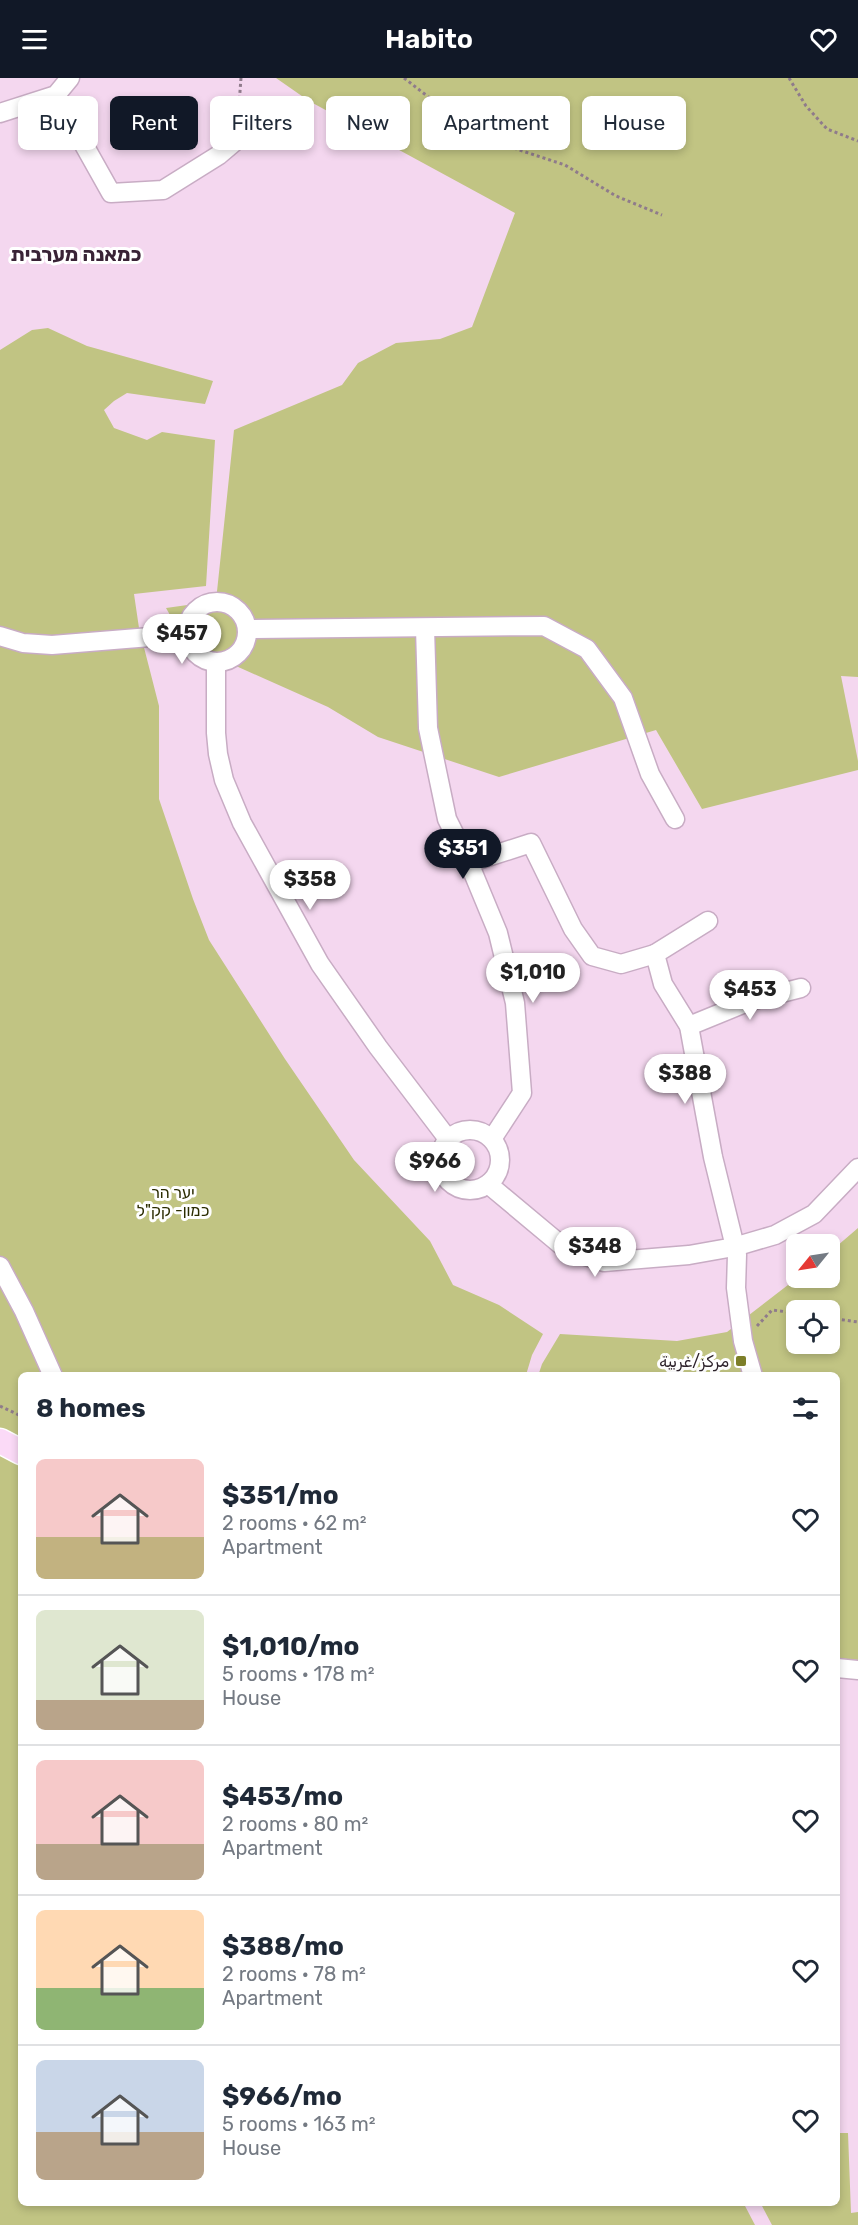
<!DOCTYPE html>
<meta charset="utf-8">
<style>
:root{--surface:#fff;--page:#f2f2f3;--text:#1f2937;--muted:#747a83;--line:#e0e1e3;--accent:#111827}
body{margin:0;font-family:Rubik,"Noto Naskh Arabic",Heebo,sans-serif;background:var(--page);color:var(--text);height:100vh;display:flex;flex-direction:column;font-size:22px;white-space:nowrap}
*{box-sizing:border-box;margin:0}
p{font-size:20px;color:var(--muted)}
.icon{flex:none;width:33px;height:33px;fill:none;stroke:currentColor;stroke-width:2;stroke-linecap:round;stroke-linejoin:round}
.map{position:relative;flex:1;overflow:hidden}
.drawer{position:absolute;left:18px;top:1294px;width:822px;height:834px;display:flex;flex-direction:column;background:var(--surface);border-radius:9px;box-shadow:0 3px 9px #0003}
.drawer>*{flex:none}
.banner{position:absolute;left:18px;top:18px;width:822px;height:54px;display:flex;gap:12px}
.needle{width:39px;rotate:240deg}
.fabs{position:absolute;left:786px;top:1156px;display:grid;gap:12px}
.fabs a{display:grid;place-items:center;width:54px;height:54px;border-radius:9px;background:var(--surface);box-shadow:0 3px 9px #0003;font-size:30px}
.price{position:absolute;translate:-50% -51px;padding:0 14px;border-radius:21px;background:#fff;color:#222;font-size:20px;line-height:39px;filter:drop-shadow(0 2px 3px #0008)}
.price::after{content:'';position:absolute;left:50%;top:36px;width:18px;height:14px;margin-left:-9px;background:inherit;clip-path:polygon(0 0,100% 0,50% 100%)}
.price.active{background:var(--accent);color:#fff}
ul{padding:0;list-style:none}
li{display:flex;align-items:center;gap:18px;height:150px;padding:0 18px}
li+li{border-top:2px solid var(--line)}
li span{display:grid;place-items:center;flex:none;width:168px;height:120px;border-radius:9px;color:#555}
li>.icon{margin-inline-start:auto}
span .icon{width:72px;height:72px;fill:#fffc;stroke-width:1}
li b{font-size:26px}
h2{display:flex;justify-content:space-between;align-items:center;height:72px;padding:0 18px;font-size:26px}
.chip{padding:0 21px;border-radius:9px;background:var(--surface);box-shadow:0 3px 9px #0003;font-size:21px;line-height:54px}
.chip.active{background:var(--accent);color:#fff}
header{display:flex;justify-content:space-between;align-items:center;height:78px;padding:0 18px;background:var(--accent);color:#fff;font-size:27px;font-weight:600}
.map>svg:first-child{display:block}
.green{fill:#c1c483;fill-rule:evenodd}
.lines{fill:none;stroke-linecap:round;stroke-linejoin:round}
.minor-casing{stroke:#c8acc4;stroke-width:21}
.major-casing{stroke:#fff;stroke-width:27}
.path{stroke:#8f7b8b;stroke-width:3;stroke-dasharray:3 3;stroke-linecap:butt}
.minor{stroke:#fff;stroke-width:18}
.major{stroke:#fbdaf7;stroke-width:24}
.poi-dot{fill:#7d7f29;stroke:#fff;stroke-width:2}
.labels{text-anchor:middle;dominant-baseline:central;stroke-width:6;stroke-linejoin:round;paint-order:stroke}
.park-label{font-size:16px;fill:#2b2c00;stroke:#fff}
.poi-label{font-size:16px;fill:#2e232c;stroke:#fff;text-anchor:end}
.quarter-label{font-size:20px;font-weight:bold;fill:#392336;stroke:#fff}
</style>
<header><svg class="icon" aria-label="menu" viewBox="0 0 24 24"><path d="M4 6h16M4 12h16M4 18h16"/></svg>Habito<svg class="icon" aria-label="heart" viewBox="0 0 24 24"><path d="M12 20l-8-8c-3-5 5-10 8-4 3-6 11-1 8 4z"/></svg></header>
<div class="map">
<svg width="858" height="2147" viewBox="0 0 858 2147">
<rect width="100%" height="100%" fill="#f4d7ef"/>
<g class="green">
<path d="M276,0h582v599l-17,-1 17,85v9l-156,39 -46,-79 -157,47 -121,-40 -50,-30 -92,-41 -54,-30 -16,-28 50,-7 18,-171 108,-45 16,-22 38,-20 44,-4 32,-12 43,-114 -206,-112z"/>
<path d="M48,250l39,18 126,35 -8,23 -78,-11 -13,8 -10,9 10,18 33,12 15,-8 53,8 -9,146 -72,8 5,34 20,78v93l34,100 16,41 76,119 69,101 76,81 23,44 46,20 44,29 -11,21 -6,20 -505,1v828h723l11,21h-755v-1875l32,-20z"/>
<path d="M858,1150v432l-21,-2v-282h-299l4,-12 18,-30 117,7 50,-9 70,-54h33v-26zM796,1233h34v33h-34z"/>
<path d="M837,2055h11l3,80 7,-1v13h-86l-11,-21h76z"/>
</g>
<g class="lines">
<defs>
<g id="minor">
<path d="M56,17l55,98 52,-3 56,-35 32,-27"/>
<path d="M0,35l56,-18 14,-17"/>
<circle cx="217" cy="554" r="30"/>
<path d="M425,550l3,100 19,91 22,44 62,-20 42,86 19,27 29,8 34,-10"/>
<path d="M247,551l297,-3 43,23 36,49 27,76 25,45"/>
<path d="M0,558l23,7 29,2 135,-11"/>
<path d="M216,585v70l2,21 6,26 18,43 78,141 58,83 70,92"/>
<path d="M469,785l29,70 17,70 7,90 -30,46"/>
<path d="M708,843l-53,33 8,30 26,42 24,131 24,98 -1,33 7,53 10,35"/>
<path d="M689,948l61,-25 51,-13"/>
<circle cx="470" cy="1082" r="30"/>
<path d="M488,1106l79,66 37,12 85,-7 45,-8 41,-12 39,-21 44,-46"/>
<path d="M0,1188l24,45 29,65"/>
<path d="M837,1590l21,2"/>
</g>
<path id="major" d="M0,1363l21,11"/>
</defs>
<use href="#minor" class="minor-casing"/>
<use href="#major" class="major-casing"/>
<g class="path">
<path d="M241,0l-2,27 5,9"/>
<path d="M404,0l76,59 85,28 51,31 46,19"/>
<path d="M789,0l17,28 21,23 31,12"/>
<path d="M830,1240l28,4"/>
<path d="M757,1248l15,-16 24,3"/>
<path d="M0,1328l21,10"/>
</g>
<use href="#minor" class="minor"/>
<use href="#major" class="major"/>
</g>
<rect class="poi-dot" x="735" y="1277" width="12" height="12" rx="3"/>
<g class="labels">
<g class="park-label">
<text x="173" y="1114">יער הר<tspan x="173" dy="18">כמון- קק"ל</tspan></text>
</g>
<g class="poi-label">
<text x="729" y="1283">مركز/غربية</text>
</g>
<g class="quarter-label">
<text x="76" y="176">כמאנה מערבית</text>
</g>
</g>
</svg>
<div class="fabs">
<a><svg class="needle" viewBox="-14 -14 28 28"><path d="M0-13l5 13h-10z" fill="#e53935"/><path d="M0 13l5-13h-10z" fill="#747a83"/></svg></a>
<a><svg class="icon" aria-label="locate" viewBox="0 0 24 24"><circle cx="12" cy="12" r="6"/><path d="M12 2v4M12 18v4M2 12h4M18 12h4"/></svg></a>
</div>
<b class="price" style="left:182px;top:587px">$457</b>
<b class="price active" style="left:463px;top:802px">$351</b>
<b class="price" style="left:310px;top:833px">$358</b>
<b class="price" style="left:533px;top:926px">$1,010</b>
<b class="price" style="left:750px;top:943px">$453</b>
<b class="price" style="left:685px;top:1027px">$388</b>
<b class="price" style="left:435px;top:1115px">$966</b>
<b class="price" style="left:595px;top:1200px">$348</b>
<div class="banner">
<a class="chip">Buy</a>
<a class="chip active">Rent</a>
<a class="chip">Filters</a>
<a class="chip">New</a>
<a class="chip">Apartment</a>
<a class="chip">House</a>
</div>
<section class="drawer">
<h2>8 homes<svg class="icon" aria-label="filters" viewBox="0 0 24 24"><path d="M4 7h16M4 17h16"/><circle cx="9" cy="7" r="2"/><circle cx="15" cy="17" r="2"/></svg></h2>
<ul>
<li><span style="background:linear-gradient(#f6c9c9 65%,#c2b280 0)"><svg class="icon" aria-label="home" viewBox="0 0 24 24"><path d="M3 11l9-7 9 7M6 9v11h12V9"/></svg></span><div><b>$351/mo</b><p>2 rooms · 62 m²</p><p>Apartment</p></div><svg class="icon" aria-label="heart" viewBox="0 0 24 24"><path d="M12 20l-8-8c-3-5 5-10 8-4 3-6 11-1 8 4z"/></svg></li>
<li><span style="background:linear-gradient(#dfe7d0 75%,#b9a48a 0)"><svg class="icon" aria-label="home" viewBox="0 0 24 24"><path d="M3 11l9-7 9 7M6 9v11h12V9"/></svg></span><div><b>$1,010/mo</b><p>5 rooms · 178 m²</p><p>House</p></div><svg class="icon" aria-label="heart" viewBox="0 0 24 24"><path d="M12 20l-8-8c-3-5 5-10 8-4 3-6 11-1 8 4z"/></svg></li>
<li><span style="background:linear-gradient(#f6c9c9 70%,#b9a48a 0)"><svg class="icon" aria-label="home" viewBox="0 0 24 24"><path d="M3 11l9-7 9 7M6 9v11h12V9"/></svg></span><div><b>$453/mo</b><p>2 rooms · 80 m²</p><p>Apartment</p></div><svg class="icon" aria-label="heart" viewBox="0 0 24 24"><path d="M12 20l-8-8c-3-5 5-10 8-4 3-6 11-1 8 4z"/></svg></li>
<li><span style="background:linear-gradient(#ffd9b3 65%,#8fb573 0)"><svg class="icon" aria-label="home" viewBox="0 0 24 24"><path d="M3 11l9-7 9 7M6 9v11h12V9"/></svg></span><div><b>$388/mo</b><p>2 rooms · 78 m²</p><p>Apartment</p></div><svg class="icon" aria-label="heart" viewBox="0 0 24 24"><path d="M12 20l-8-8c-3-5 5-10 8-4 3-6 11-1 8 4z"/></svg></li>
<li><span style="background:linear-gradient(#c9d6e8 60%,#b9a48a 0)"><svg class="icon" aria-label="home" viewBox="0 0 24 24"><path d="M3 11l9-7 9 7M6 9v11h12V9"/></svg></span><div><b>$966/mo</b><p>5 rooms · 163 m²</p><p>House</p></div><svg class="icon" aria-label="heart" viewBox="0 0 24 24"><path d="M12 20l-8-8c-3-5 5-10 8-4 3-6 11-1 8 4z"/></svg></li>
</ul>
</section>
</div>
